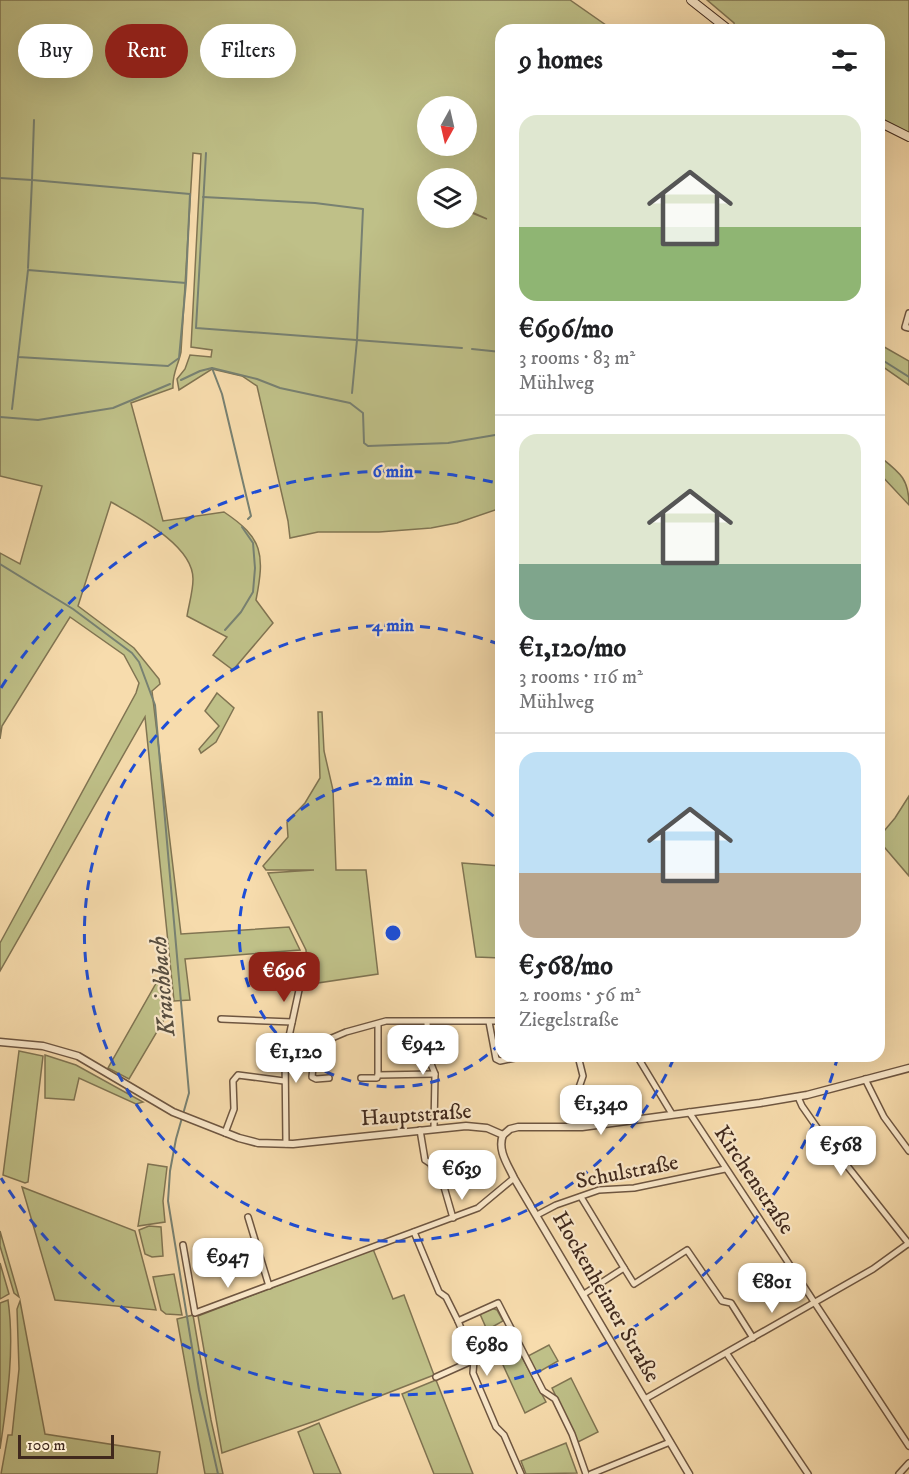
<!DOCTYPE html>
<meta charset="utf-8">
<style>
:root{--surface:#fff;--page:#f6f6f6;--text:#202124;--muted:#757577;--line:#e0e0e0;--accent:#8f2418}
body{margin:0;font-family:"IM FELL DW Pica",serif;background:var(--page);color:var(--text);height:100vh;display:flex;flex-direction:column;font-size:22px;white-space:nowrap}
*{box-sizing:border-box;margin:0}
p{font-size:20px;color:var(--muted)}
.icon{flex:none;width:33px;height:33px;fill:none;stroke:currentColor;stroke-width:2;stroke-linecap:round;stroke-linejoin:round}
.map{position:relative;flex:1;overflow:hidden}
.drawer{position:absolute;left:495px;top:24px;width:390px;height:1038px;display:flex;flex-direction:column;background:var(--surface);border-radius:18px;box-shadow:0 6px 24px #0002}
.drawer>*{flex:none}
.guide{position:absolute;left:18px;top:24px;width:387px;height:54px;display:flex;gap:12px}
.needle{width:39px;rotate:188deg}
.fabs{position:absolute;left:417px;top:96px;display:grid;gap:12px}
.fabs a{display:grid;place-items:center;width:60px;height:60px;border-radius:50%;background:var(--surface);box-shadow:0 6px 24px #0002;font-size:30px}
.scale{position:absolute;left:18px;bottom:15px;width:96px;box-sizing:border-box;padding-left:6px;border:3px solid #40291d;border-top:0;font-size:16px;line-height:21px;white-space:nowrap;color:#40291d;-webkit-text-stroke:4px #fae8ca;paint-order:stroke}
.price{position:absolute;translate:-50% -51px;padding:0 14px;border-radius:12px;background:#fff;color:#222;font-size:20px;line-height:39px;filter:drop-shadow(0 2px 3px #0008)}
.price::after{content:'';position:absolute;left:50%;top:36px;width:18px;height:14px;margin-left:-9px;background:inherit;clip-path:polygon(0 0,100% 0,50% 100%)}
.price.current{background:var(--accent);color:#fff}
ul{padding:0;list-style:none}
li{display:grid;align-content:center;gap:12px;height:318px;padding:0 24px}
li+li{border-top:2px solid var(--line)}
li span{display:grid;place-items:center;height:186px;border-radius:18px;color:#555}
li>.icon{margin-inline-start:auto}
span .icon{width:108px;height:108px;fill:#fffc;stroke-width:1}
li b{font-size:26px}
h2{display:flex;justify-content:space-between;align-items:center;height:72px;padding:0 24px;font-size:26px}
.chip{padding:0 21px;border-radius:27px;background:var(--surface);box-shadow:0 6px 24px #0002;font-size:21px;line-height:54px}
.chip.current{background:var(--accent);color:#fff}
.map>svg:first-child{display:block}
.green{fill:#bfc088;stroke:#807452;stroke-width:1.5;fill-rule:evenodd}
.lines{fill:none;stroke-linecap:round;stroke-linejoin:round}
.stream{stroke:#788172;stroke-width:2}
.minor-casing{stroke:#6e5641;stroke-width:8}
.tertiary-casing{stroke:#6e5641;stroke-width:9}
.secondary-casing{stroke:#40291d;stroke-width:10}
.minor{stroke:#fae8ca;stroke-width:5}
.tertiary{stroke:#fae8ca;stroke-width:6}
.secondary{stroke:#fae8ca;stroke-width:8}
.ring{fill:none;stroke:#1d4ed8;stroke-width:3;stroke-dasharray:10 8}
.labels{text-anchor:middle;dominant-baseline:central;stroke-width:4.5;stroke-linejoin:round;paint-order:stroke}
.street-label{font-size:22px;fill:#40291d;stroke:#fae8ca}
.water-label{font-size:24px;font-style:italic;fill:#574e40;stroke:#fae8ca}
.centre{fill:#1d4ed8;stroke:#fae8ca;stroke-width:3}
.ring-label{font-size:18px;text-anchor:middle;font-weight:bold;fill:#1d4ed8;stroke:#fae8ca;stroke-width:4.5;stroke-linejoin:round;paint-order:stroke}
</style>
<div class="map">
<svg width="909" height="1474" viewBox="0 0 909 1474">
<rect width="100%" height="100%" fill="#f7dcad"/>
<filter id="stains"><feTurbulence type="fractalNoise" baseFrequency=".00333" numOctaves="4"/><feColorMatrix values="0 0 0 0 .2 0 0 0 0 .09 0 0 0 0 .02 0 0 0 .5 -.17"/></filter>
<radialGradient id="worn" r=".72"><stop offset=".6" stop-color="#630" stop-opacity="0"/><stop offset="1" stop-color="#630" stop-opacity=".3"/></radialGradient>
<g class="green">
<path d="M0,0h570l43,30h-112v478l-44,15 -26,5 -52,4h-61l-28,6 -2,-17 -31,-135 -15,-10 -30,-7 -33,21 -2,-11 8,-10 5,-14 21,2 1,-7 -21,-3 10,-193 -8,-1 -12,199c-3,14 -9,22 -8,36l-42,15 32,118 61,-9c39,26 41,42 32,88l17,23 -40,47 -20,-15 14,-18 -40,-21c2,-12 6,-25 6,-37 0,-34 -56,-62 -82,-77l-33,104 56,42 25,31 1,5 -8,7 29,243 108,-7 11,23 -115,9 5,41 -16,1 -29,-284 -145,254v-28l136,-250 3,-10 -15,-28 -54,-38 -68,109 -2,13v-186l20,11 22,-78 -42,-10zM466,106v40h-38v-40zM428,178h38l1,32 20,9 -20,-8 -1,7h-38z"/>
<path d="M707,0h202v133l-30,-15v-88h-144l-1,-7z"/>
<path d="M879,344l30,17v24l-30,-21z"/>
<path d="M879,456c20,16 30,22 30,49l-30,-32z"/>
<path d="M217,693l17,15 -18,34 -15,11 -2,-4 20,-23 -14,-15z"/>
<path d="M318,712h4l2,39 9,39 3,80h30l12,104 -74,11 3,-21 -1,-14 -38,-77 46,-3h-48l-3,-4 25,-29 -1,-15 18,-19 15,-25z"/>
<path d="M909,796v80l-30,-35v-4l16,-19z"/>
<path d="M462,863l39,3v92l-25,-1z"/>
<path d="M167,964l4,44 -42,71 -21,-11z"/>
<path d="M19,1051l24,5 -15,126 -3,1 -22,-8z"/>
<path d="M45,1055l31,10 67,37 -7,2 -57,-26 -5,22 -29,-2z"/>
<path d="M148,1164l19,3 -4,34 2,21 -27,4z"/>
<path d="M22,1187l113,44 21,79 -101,-10z"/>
<path d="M149,1226l12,1 2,29 -11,1 -7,-3 -6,-24z"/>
<path d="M0,1231l19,66 -5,-4 -14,-47z"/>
<path d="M373,1249l20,50 11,-4 30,80 -116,45 -96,33 -24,-137z"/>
<path d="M0,1263l9,31 -9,5z"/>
<path d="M174,1274l8,41 -16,-1 -5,-4 -8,-33z"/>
<path d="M8,1300c7,50 -1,101 -8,149v-146z"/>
<path d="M20,1301l25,133 115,18 -3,22h-156l7,-39h4l7,-66 -2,-60z"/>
<path d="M492,1308l5,2 6,11 -16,9 -7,-16z"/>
<path d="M193,1315l18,105 12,54h-18l-28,-155z"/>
<path d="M510,1335l36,67 -21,11 -32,-70z"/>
<path d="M549,1345l9,16 -21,12 -9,-17z"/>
<path d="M571,1378l27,54 -20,10 -26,-54z"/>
<path d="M436,1380l37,94h-39l-32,-80z"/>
<path d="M319,1423l22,51h-27l-16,-42z"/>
<path d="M566,1443l11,30 -51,1 -5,-13z"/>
</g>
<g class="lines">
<g class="stream">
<path d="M34,120l-2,60 158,14 -4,89 -7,75 -11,8 -150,-9 10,-87 158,13"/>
<path d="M206,153l-10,175 266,20"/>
<path d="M0,178l32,2 -4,88"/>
<path d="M203,197l112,6 48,6 -6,131 -5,53"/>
<path d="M472,349l29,3"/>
<path d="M879,358l30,19"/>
<path d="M212,368l45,11 23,9 70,15 13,10 1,30 4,3 80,-3 53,-9"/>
<path d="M181,380l19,-9 12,-3 10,26 29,122 -3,3"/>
<path d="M12,409l6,-52"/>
<path d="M0,417l38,3 75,-12 57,-24"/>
<path d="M0,564l73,45 59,44 7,9 16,43 34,388 -13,46 -6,32 -2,30 31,189 19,84"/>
<path d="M225,630l16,-18 12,-20 2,-24 -2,-25 -11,-16"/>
</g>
<defs>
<g id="minor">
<path d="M909,313l-4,14 4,1"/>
<path d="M221,1019l71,3"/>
<path d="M489,1022l7,37 4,2 25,-5"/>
<path d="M427,1023l2,36 6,15 -1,54"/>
<path d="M315,1046l-3,31 4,2 13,-1"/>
<path d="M285,1055h7l54,-23 40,-11h115"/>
<path d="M578,1056l5,20 -8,23 7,28"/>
<path d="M637,1056l35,58"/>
<path d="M378,1075v-51"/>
<path d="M361,1078h16l1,-3 57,-1"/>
<path d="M865,1079l19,38 25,34"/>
<path d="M798,1097l4,9 16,23 91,115"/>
<path d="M689,1112l220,334"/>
<path d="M420,1130l5,30 6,4 3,10 8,6 11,38"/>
<path d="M225,1133l9,-24 -1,-28 5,-6 46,6"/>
<path d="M286,1144l-1,-89 14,-65"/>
<path d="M581,1197l43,71 -40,26"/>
<path d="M537,1215l19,-10 43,-15 35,-2 91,-19"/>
<path d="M248,1217l21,69"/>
<path d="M414,1232l25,60 7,5 12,24 16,39 -1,13 23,54 8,8 17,39"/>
<path d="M183,1245l12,68 283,-105 36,-30"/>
<path d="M624,1268l10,16 53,-34 35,51 9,2 22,35"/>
<path d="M458,1321l40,-18 45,88 12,8 17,35 14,40"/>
<path d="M727,1354l81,120"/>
<path d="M436,1377l38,-17"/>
<path d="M645,1399l228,-130 36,-26"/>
<path d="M591,1474l79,-32"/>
<path d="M899,1474l10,-11"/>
</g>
<g id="tertiary">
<path d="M0,1042l43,4 35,10 95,56 66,26 19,5 35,1 173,-18 21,2 16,7"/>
<path d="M503,1135l7,-6 8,-2h64l178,-24 47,-8 102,-27"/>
<path d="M503,1135c-6,15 5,30 11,43l175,296"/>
</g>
<g id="secondary">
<path d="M691,0l38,30"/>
<path d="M879,122l30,15"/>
</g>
</defs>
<use href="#minor" class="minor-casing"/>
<use href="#tertiary" class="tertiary-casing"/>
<use href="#secondary" class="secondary-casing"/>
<use href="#minor" class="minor"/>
<use href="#tertiary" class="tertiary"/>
<use href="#secondary" class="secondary"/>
</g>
<g class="ring">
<path d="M501 1043A154 154 0 1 1 501 823"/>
<path d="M674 1058A308 308 0 1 1 501 645"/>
<path d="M838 1056A462 462 0 0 1 1 1178M1 688A462 462 0 0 1 501 484"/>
</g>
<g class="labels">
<g class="street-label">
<text transform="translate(416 1115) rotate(-4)">Hauptstraße</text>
<text transform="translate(627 1172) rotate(-11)">Schulstraße</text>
<text transform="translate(754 1180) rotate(56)">Kirchenstraße</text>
<text transform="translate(606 1297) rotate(60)">Hockenheimer Straße</text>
</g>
<g class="water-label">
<text transform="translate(163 986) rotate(-95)">Kraichbach</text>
</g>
</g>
<circle cx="393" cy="933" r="9" class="centre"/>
<g class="ring-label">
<text x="393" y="477">6 min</text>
<text x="393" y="631">4 min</text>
<text x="393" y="785">2 min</text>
</g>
<rect width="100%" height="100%" filter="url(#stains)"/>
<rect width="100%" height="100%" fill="url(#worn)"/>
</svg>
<div class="fabs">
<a><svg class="needle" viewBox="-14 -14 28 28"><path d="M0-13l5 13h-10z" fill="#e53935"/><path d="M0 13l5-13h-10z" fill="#757577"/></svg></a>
<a><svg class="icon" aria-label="layers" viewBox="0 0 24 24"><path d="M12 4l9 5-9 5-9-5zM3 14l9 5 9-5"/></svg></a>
</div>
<div class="scale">100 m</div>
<b class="price current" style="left:284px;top:1003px">€696</b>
<b class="price" style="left:423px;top:1076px">€942</b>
<b class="price" style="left:296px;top:1084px">€1,120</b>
<b class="price" style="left:601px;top:1136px">€1,340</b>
<b class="price" style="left:841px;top:1177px">€568</b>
<b class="price" style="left:462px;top:1201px">€639</b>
<b class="price" style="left:228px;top:1289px">€947</b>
<b class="price" style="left:772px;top:1314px">€801</b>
<b class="price" style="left:487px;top:1377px">€980</b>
<div class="guide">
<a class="chip">Buy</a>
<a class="chip current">Rent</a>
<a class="chip">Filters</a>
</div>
<section class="drawer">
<h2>9 homes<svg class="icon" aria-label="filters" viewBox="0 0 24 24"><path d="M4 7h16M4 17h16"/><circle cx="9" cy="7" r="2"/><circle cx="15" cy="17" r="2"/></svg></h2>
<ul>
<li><span style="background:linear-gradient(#dfe7d0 60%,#8fb573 0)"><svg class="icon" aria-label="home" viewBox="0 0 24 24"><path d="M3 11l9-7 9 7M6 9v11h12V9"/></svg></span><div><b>€696/mo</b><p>3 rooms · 83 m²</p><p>Mühlweg</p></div></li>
<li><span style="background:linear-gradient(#dfe7d0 70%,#7fa58c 0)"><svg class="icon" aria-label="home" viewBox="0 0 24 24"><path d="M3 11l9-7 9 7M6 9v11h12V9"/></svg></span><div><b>€1,120/mo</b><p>3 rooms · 116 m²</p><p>Mühlweg</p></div></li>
<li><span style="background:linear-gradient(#bfe0f5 65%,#b9a48a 0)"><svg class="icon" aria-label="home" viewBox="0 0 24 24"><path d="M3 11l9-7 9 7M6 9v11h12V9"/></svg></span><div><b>€568/mo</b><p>2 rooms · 56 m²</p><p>Ziegelstraße</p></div></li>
</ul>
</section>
</div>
